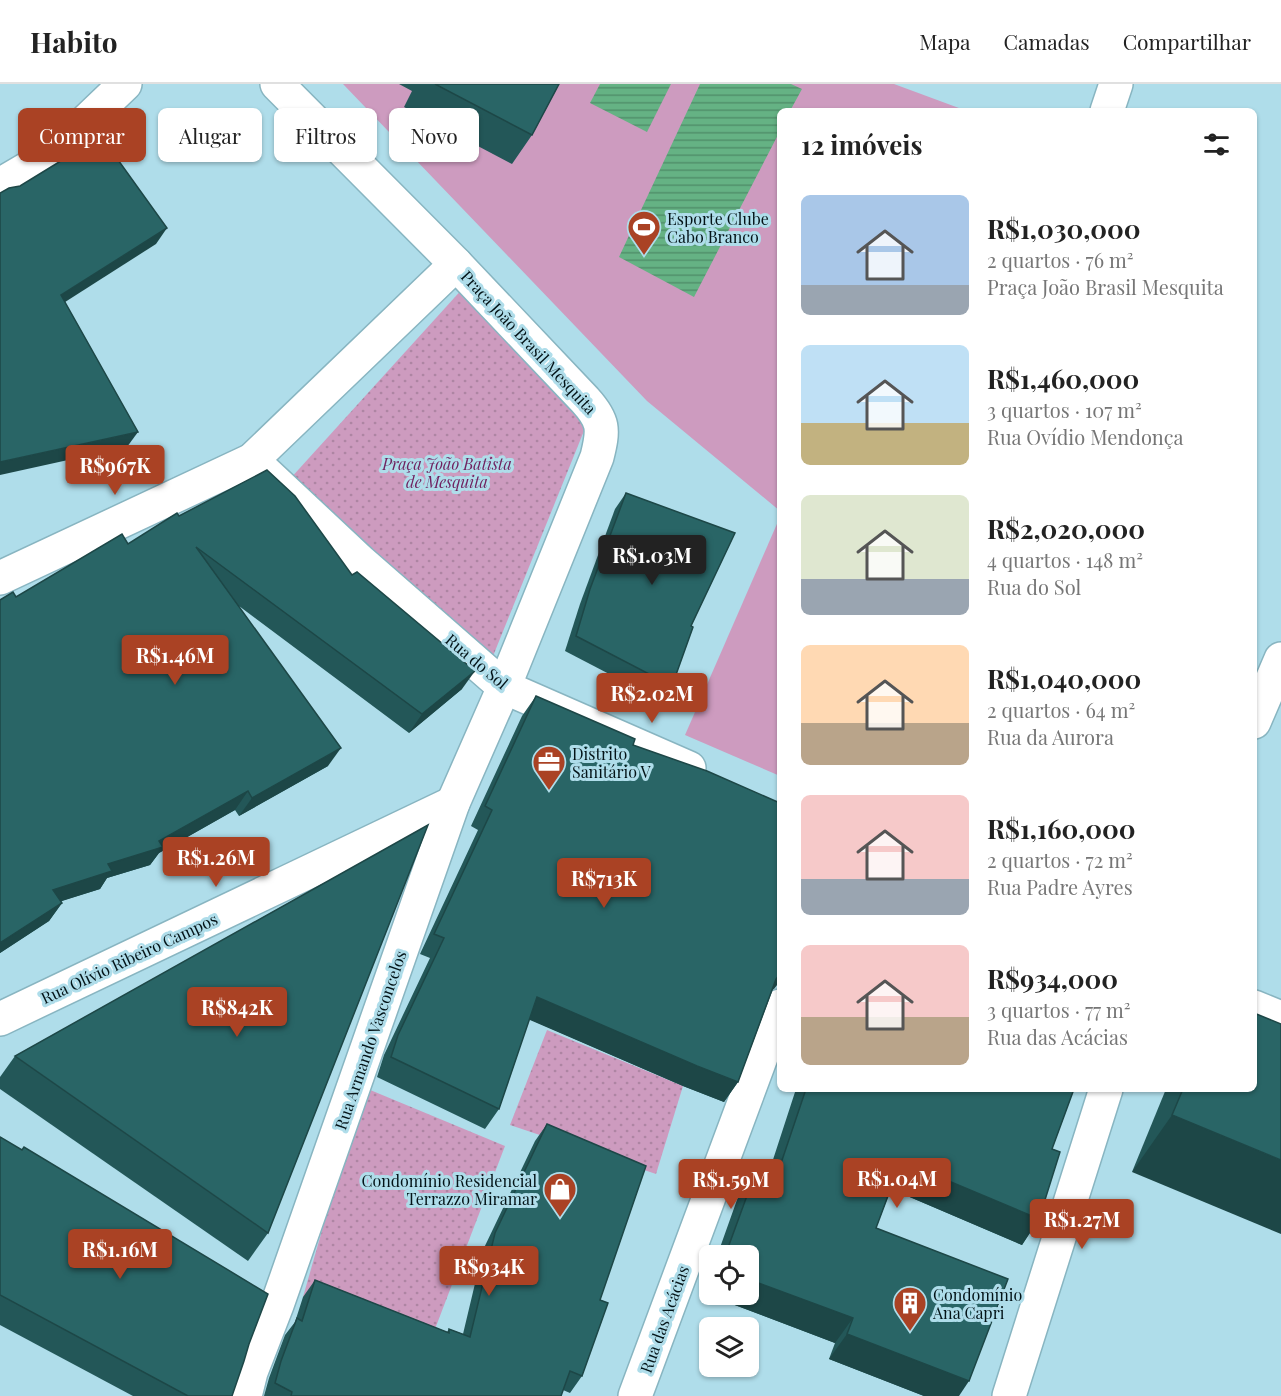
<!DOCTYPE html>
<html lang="pt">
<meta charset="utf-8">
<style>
:root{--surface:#fff;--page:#f2f2f2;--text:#222;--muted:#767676;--line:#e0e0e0;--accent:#aa4224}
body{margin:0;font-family:"Playfair Display",serif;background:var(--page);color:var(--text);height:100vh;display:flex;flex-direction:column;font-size:22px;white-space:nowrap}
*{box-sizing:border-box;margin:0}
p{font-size:20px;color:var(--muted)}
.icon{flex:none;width:33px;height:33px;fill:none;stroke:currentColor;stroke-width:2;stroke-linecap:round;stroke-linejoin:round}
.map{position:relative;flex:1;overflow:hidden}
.panel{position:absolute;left:777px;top:24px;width:480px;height:984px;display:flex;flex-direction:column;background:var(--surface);border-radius:9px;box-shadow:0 2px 4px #0004}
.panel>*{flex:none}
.hud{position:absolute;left:18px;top:24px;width:570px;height:54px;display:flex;gap:12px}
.buttons{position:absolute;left:699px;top:1161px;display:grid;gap:12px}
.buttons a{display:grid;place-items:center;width:60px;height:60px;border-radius:9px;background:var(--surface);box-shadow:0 2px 4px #0004;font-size:30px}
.price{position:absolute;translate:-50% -51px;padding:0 14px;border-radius:6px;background:var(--accent);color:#fff;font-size:20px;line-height:39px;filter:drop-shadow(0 2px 3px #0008)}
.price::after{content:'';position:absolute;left:50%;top:36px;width:18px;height:14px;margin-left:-9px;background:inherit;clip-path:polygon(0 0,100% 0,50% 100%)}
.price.selected{background:#222;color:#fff}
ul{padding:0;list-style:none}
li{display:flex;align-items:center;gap:18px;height:150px;padding:0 24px}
li span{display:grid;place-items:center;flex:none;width:168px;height:120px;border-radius:9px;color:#555}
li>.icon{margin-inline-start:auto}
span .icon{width:72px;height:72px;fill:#fffc;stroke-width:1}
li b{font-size:26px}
h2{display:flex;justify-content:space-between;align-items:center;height:72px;padding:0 24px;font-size:26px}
.chip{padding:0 21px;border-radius:9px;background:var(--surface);box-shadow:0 2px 4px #0004;font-size:21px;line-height:54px}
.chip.selected{background:var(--accent);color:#fff}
header{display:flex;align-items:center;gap:36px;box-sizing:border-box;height:84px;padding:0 30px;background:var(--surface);border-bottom:2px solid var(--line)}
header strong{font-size:28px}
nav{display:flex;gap:33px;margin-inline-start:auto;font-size:21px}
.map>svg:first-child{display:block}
.park{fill:url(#park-dots)}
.pitch{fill:#cd9bbf}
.water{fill:url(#water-rules)}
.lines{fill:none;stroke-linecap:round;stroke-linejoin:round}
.minor-casing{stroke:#88b5c1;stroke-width:36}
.minor{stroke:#fff;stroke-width:33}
.wall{fill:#235758}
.shaded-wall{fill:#1d4747}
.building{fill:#296566;stroke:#1d4747;stroke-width:1.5}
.labels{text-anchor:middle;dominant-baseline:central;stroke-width:6;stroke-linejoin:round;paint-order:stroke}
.poi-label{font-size:16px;fill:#031317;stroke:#afddea;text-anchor:start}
.street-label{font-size:16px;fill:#031317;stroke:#afddea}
.park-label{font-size:16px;font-style:italic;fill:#702260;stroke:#afddea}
</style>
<header>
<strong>Habito</strong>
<nav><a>Mapa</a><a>Camadas</a><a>Compartilhar</a></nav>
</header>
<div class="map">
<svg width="1281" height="1312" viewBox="0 0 1281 1312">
<defs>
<pattern id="park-dots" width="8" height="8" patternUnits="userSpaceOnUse" patternTransform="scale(1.5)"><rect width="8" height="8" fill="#cd9bbf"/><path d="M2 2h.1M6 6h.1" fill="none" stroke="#ae85a3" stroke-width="1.8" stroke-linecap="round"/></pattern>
<pattern id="water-rules" width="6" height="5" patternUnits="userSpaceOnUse" patternTransform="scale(1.5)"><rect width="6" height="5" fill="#65b284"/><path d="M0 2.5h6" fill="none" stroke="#51906b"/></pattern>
</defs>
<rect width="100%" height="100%" fill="#afddea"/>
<g class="park">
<path d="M465,202l125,130 -99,245 -202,-181z"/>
<path d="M547,946l136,56 -27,88 -146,-49z"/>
<path d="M363,1003l142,59 -70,183 -132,-32z"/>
</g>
<g class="pitch">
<path d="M343,0h551l73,27h-187v400l-133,-110z"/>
<path d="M780,433v259l-95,-41z"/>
</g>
<g class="water">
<path d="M600,0h71l-24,48 -57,-29z"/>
<path d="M700,0h91l11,5 -12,22h-10v20l-86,166 -75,-40z"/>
</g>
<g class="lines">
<defs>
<g id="minor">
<path d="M1107,27l9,-27"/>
<path d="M0,101l39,-23 39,-33 47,-45"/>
<path d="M252,376l109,102 143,125 185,81"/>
<path d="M0,494l252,-118 204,-196"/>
<path d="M1254,638l27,-63"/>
<path d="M1254,923l27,11"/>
<path d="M0,935l453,-216"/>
<path d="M245,1312l6,-24 26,-67 176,-502 51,-116 93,-230c7,-28 7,-36 -12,-57l-129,-136 -179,-180"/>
<path d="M635,1312l145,-390"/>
<path d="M1009,1312l97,-307"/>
</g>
</defs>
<use href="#minor" class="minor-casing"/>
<use href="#minor" class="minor"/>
</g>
<g class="wall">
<path d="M399,0h160l-27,51 -20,29 -108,-57 8,-16z"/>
<path d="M626,409l65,133 -19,60 -11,15 -96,-50 15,-47 35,-95z"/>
<path d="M179,432l173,59 110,114 -53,44 -170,-127 89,160 -89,50 -4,-6 -76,43 -9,12 -43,13 -7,11 -39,12 1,2 -13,18 -49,32v-353l16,-3 112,-53z"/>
<path d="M536,612l97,49 147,58v178l-7,8 -35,93 -14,20 -41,-16 -154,-67 -30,90 -14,20 -108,-52 7,-22 46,-97 -10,-4 58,-124 -7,-4 51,-110z"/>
<path d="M15,972l253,177 -20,28 -248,-172v-12z"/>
<path d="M796,1005h278l-22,60 -13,70 -17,26 -131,-56 -15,39 83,168h-35l-95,-37 6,-16 -132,-50 7,-18v19l38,-38h-31l21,-59 18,-26 12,4z"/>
<path d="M1166,1005h88l-122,83z"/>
<path d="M547,1040l53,176 -18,76 -12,17 -7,-3 -2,6h-297l5,-18 16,-43 10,-13 8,-25 12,-17 132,52 2,-3 14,5 20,-84 52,-109z"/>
<path d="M0,1053l249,207 -17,52h-99l-133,-71z"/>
</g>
<g class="shaded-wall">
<path d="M167,144l-11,16 -105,67 10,-16z"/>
<path d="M138,348l-11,15 -127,28v-13z"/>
<path d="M475,587l-13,18 -53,44 13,-19z"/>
<path d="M341,664l-13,18 -89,50 13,-18z"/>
<path d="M248,707l-13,19 -76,43 -9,12 -43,13 -7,11 -60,19 13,-18 55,-26 51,-23z"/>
<path d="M62,819l-13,18 -49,32v-10z"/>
<path d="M780,890v7l-6,8 -6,3z"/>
<path d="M537,913l201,85 -14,20 -41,-16 -160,-69z"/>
<path d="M1172,1031l109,45v74l-149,-62z"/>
<path d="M901,1077l138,58 -17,26 -138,-59z"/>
<path d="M748,1195l105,39 -18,25 -132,-50 7,-10v11h38z"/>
<path d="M847,1250l122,47 -10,15h-35l-95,-37z"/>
</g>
<g class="building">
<path d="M435,0h124l-27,51z"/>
<path d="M103,55l64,89 -106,67 77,137 -138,30v-269l9,-5 11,-2 44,-27z"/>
<path d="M267,386l28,26 57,79 5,-3 118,99 -53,43 -226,-167 145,201 -89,50 -4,-7 -89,50 4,6 -55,17 4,7 -59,19 9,13 -62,40v-343l13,-8 3,5 106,-63 6,10 49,-31 2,3z"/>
<path d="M626,409l109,40 -44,93 2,1 -21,59 -96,-50 14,-47z"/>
<path d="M536,612l99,43 -2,6 74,26 73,32v171l-4,5 -38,103 -41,-16 -160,-69 -38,112 -108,-52 7,-22 46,-97 -10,-4 58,-124 -7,-4z"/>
<path d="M428,741l-160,408 -253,-177z"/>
<path d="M1254,929l27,11v136l-109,-45 11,-26h71z"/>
<path d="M806,1005h268l-22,60 8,3 -21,67 -138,-58 -25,67 132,51 -39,102 -122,-47 6,-16 -105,-39v-23h-23l31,-85 20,7z"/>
<path d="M547,1040l99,42 -46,134 8,3 -26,73 -12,-5 -9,25h-270l1,-4 -17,-9 6,-22 16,-43 5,3 13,-41 134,53v-4l21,8 25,-104z"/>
<path d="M0,1053l22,13 2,-3 244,147 -19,50 -5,17 -12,35h-44l-188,-101z"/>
</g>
<defs>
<symbol id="stadium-pin" viewBox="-11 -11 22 30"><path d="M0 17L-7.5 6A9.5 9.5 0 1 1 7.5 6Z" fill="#aa4224" stroke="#afddea"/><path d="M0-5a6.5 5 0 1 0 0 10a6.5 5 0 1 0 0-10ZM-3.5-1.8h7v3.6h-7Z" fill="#fff"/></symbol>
<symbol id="office-pin" viewBox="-11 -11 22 30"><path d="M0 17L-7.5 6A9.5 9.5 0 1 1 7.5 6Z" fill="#aa4224" stroke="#afddea"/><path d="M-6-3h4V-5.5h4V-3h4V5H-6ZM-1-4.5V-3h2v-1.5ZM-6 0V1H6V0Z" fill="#fff"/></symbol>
<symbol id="shop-pin" viewBox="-11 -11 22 30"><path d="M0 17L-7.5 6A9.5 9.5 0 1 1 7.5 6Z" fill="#aa4224" stroke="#afddea"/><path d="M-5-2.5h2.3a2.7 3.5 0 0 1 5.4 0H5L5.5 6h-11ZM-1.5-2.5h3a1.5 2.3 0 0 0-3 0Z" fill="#fff"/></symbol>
<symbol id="building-pin" viewBox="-11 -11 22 30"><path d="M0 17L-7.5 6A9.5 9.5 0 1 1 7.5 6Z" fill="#aa4224" stroke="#afddea"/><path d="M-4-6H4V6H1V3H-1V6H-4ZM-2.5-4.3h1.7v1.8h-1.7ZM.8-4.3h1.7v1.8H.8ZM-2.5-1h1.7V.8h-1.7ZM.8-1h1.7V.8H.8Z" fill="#fff"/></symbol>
</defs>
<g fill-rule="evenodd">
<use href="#stadium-pin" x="625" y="124" width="38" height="52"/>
<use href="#office-pin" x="530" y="659" width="38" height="52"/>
<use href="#shop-pin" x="541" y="1086" width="38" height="52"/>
<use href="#building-pin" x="891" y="1200" width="38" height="52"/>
</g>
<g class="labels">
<g class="poi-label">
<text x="667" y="134">Esporte Clube<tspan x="667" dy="18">Cabo Branco</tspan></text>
<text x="572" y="669">Distrito<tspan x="572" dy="18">Sanitário V</tspan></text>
<text x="537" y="1096" text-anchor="end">Condomínio Residencial<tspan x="537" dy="18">Terrazzo Miramar</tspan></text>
<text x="933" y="1210">Condomínio<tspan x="933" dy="18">Ana Capri</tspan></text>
</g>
<g class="street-label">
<text transform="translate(529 258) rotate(47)">Praça João Brasil Mesquita</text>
<text transform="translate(477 577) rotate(40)">Rua do Sol</text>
<text transform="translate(129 874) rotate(-25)">Rua Olívio Ribeiro Campos</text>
<text transform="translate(370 956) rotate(-71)">Rua Armando Vasconcelos</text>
<text transform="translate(664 1235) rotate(-70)">Rua das Acácias</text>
</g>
<g class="park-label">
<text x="447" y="379">Praça João Batista<tspan x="447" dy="18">de Mesquita</tspan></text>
</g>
</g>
</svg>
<div class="buttons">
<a><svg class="icon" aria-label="locate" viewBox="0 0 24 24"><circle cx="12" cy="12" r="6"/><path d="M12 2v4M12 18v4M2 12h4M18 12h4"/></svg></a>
<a><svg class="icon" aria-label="layers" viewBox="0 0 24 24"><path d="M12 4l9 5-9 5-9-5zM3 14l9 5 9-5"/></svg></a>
</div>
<b class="price" style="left:115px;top:412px">R$967K</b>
<b class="price selected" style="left:652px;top:502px">R$1.03M</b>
<b class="price" style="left:175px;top:602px">R$1.46M</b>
<b class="price" style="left:652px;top:640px">R$2.02M</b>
<b class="price" style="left:216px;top:804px">R$1.26M</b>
<b class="price" style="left:604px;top:825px">R$713K</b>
<b class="price" style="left:237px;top:954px">R$842K</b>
<b class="price" style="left:897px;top:1125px">R$1.04M</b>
<b class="price" style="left:731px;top:1126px">R$1.59M</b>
<b class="price" style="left:1082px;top:1166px">R$1.27M</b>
<b class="price" style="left:120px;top:1196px">R$1.16M</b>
<b class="price" style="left:489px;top:1213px">R$934K</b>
<div class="hud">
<a class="chip selected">Comprar</a>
<a class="chip">Alugar</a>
<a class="chip">Filtros</a>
<a class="chip">Novo</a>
</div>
<section class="panel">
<h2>12 imóveis<svg class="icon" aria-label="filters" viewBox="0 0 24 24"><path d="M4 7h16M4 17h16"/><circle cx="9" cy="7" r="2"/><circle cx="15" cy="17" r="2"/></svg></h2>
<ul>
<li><span style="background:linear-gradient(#a9c7e8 75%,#9aa5b1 0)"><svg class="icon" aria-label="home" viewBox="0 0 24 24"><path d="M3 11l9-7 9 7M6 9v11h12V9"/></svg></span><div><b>R$1,030,000</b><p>2 quartos · 76 m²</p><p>Praça João Brasil Mesquita</p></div></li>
<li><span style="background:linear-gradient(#bfe0f5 65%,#c2b280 0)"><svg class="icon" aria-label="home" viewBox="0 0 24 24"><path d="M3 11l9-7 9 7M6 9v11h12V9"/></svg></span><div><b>R$1,460,000</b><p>3 quartos · 107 m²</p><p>Rua Ovídio Mendonça</p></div></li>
<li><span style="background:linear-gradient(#dfe7d0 70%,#9aa5b1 0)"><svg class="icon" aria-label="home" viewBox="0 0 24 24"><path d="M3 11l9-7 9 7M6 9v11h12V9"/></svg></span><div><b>R$2,020,000</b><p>4 quartos · 148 m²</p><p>Rua do Sol</p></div></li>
<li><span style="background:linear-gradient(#ffd9b3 65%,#b9a48a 0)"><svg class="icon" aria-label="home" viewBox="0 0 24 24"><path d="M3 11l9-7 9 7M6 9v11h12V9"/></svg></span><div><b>R$1,040,000</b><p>2 quartos · 64 m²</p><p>Rua da Aurora</p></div></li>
<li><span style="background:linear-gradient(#f6c9c9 70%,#9aa5b1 0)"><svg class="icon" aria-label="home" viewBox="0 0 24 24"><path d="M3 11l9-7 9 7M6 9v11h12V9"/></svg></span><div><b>R$1,160,000</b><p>2 quartos · 72 m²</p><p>Rua Padre Ayres</p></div></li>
<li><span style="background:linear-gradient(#f6c9c9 60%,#b9a48a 0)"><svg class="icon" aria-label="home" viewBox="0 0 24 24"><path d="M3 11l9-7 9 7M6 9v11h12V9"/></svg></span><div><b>R$934,000</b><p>3 quartos · 77 m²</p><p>Rua das Acácias</p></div></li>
</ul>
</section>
</div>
